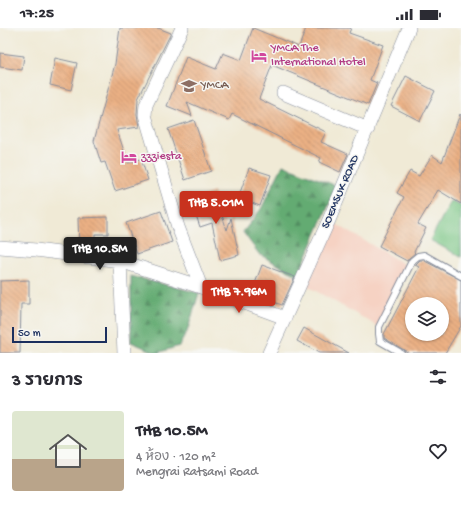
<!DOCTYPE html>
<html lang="th">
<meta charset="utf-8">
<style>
:root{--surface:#fff;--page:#f2f2f3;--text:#2b2b33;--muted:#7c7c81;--line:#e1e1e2;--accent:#c8321e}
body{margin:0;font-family:"Gochi Hand","Playpen Sans Thai",sans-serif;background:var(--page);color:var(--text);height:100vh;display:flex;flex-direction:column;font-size:15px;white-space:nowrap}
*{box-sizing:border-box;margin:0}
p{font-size:13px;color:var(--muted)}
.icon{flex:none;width:22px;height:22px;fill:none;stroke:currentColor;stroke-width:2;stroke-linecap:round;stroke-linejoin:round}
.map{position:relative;height:325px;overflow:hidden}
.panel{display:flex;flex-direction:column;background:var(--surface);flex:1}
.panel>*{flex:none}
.buttons{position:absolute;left:405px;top:269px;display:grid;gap:8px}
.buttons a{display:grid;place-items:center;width:44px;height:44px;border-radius:50%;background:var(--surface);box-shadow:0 1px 3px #0004;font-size:20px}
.scale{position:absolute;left:12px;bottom:10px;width:95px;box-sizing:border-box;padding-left:4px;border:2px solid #1b2f5e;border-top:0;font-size:11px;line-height:14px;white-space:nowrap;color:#1b2f5e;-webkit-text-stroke:3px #f6f6f2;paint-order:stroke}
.price{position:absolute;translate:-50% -34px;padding:0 9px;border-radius:4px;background:var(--accent);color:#fff;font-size:13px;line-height:26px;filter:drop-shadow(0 1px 2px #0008)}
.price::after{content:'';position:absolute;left:50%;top:24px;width:12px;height:9px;margin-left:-6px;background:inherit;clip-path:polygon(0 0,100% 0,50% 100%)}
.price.active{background:#222;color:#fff}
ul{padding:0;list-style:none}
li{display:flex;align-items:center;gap:12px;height:100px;padding:0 12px}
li+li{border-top:1px solid var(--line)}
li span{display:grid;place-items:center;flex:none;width:112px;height:80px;border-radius:4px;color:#555}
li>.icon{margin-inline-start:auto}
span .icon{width:48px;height:48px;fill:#fffc;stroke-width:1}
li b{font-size:17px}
h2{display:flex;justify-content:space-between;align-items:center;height:48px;padding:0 12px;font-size:17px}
.status{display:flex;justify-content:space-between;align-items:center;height:28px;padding:0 20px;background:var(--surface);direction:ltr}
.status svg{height:11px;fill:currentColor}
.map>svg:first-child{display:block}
.built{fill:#f6d2c3}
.grass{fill:#7ac685;stroke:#4a7a72}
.forest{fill:url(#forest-firs);stroke:#3f6d68}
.building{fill:url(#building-back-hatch);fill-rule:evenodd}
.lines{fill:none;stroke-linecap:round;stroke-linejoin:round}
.service-casing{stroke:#868c9a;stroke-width:8}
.minor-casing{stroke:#868c9a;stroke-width:14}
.service{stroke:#fff;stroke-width:6}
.minor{stroke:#fff;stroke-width:13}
.labels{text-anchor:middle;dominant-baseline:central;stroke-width:3;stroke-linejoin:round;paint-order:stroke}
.hotel-label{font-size:12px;fill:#b23c85;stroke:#f6f6f2;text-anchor:start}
.education-label{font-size:12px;fill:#785e54;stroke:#f6f6f2;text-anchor:start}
.street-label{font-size:12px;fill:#1b2f5e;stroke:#f6f6f2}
</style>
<div class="status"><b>17:25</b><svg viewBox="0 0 49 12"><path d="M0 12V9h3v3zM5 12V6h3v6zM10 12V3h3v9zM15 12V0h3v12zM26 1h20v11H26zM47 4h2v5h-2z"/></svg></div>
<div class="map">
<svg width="461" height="325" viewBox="0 0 461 325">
<defs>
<pattern id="forest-firs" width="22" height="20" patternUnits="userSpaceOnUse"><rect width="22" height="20" fill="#63ab72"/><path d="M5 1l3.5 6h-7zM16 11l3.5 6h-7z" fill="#518c61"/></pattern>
<pattern id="building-back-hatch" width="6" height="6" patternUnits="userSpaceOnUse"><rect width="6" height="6" fill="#ebb084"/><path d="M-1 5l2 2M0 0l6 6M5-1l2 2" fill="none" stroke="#be906f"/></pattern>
</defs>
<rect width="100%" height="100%" fill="#f6f6f2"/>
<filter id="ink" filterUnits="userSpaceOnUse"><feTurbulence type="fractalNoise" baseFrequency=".025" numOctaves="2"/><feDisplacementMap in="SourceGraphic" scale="8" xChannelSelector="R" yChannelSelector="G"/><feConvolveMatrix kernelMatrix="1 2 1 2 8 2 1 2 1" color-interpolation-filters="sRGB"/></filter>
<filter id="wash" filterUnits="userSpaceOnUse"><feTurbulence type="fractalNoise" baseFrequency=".012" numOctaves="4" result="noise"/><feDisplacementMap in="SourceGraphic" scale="16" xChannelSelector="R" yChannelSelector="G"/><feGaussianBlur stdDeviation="0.9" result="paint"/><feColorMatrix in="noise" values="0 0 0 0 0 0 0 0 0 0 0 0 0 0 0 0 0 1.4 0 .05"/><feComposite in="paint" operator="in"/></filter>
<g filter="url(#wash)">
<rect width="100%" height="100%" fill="#f0ead6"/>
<path class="built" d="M331,193l78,46 -30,60 -77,-44z"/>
<path class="grass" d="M451,173l10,5v51l-31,-17z"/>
<g class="forest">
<path d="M283,137l54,21 -39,90 -39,-22 -16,-22 18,-23z"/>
<path d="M131,248l68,17 -12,39 -8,14 -22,7 -26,-11z"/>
</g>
<g id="blocks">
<g class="building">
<path d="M120,0h38l13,5 -33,66 -1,15 2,13 -22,3 11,33 13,-4 7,21 -33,11 -10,-29 -4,1 -7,-22 21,-77z"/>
<path d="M253,0l46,19 7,-19h45l-2,5 34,12 -13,35 7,3 -9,22 -96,-40 -13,34 67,33 -5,10 27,12 -8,18 -21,-10 2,-4 -89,-44 -3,6 -42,-18 5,14 -25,-10 19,-49 30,12 7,-16 18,7z"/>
<path d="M0,25l24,3 -2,14 -22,-3z"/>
<path d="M55,30l22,5 -6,27 -21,-5z"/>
<path d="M406,48l29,15 -15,30 -29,-15z"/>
<path d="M460,86l1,1v89l-23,-14 -20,34 8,4 -12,24 1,1 -6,5 -2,3 -28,-15 25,-49 -7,-4 13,-22 9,5 13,-21 10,7z"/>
<path d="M194,92l17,51 -26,9 -17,-51z"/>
<path d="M249,140l22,7 -11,31 -22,-8z"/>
<path d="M214,164l13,38 4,-12 8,37 -19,5 -8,-37 -12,4 -9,-27z"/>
<path d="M161,183l11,31 -35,12 -11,-31z"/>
<path d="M108,189v17h-13v16l-16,-2 -1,-30z"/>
<path d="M420,232h3l38,20v46l-16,27h-36l-25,-15v-4l35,-67 -4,-2zM412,276h30v30h-30z"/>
<path d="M262,237l33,12 -13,28 -31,-11z"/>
<path d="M29,252v24h-8l-1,49h-20v-72z"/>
<path d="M304,300l45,25h-30l-22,-12z"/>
</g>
</g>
</g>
<g filter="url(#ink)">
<use href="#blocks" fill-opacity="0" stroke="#868c9a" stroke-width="1"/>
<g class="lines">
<defs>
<path id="service" d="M401,325l-21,-12 -1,-7v-7l33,-66 6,-5 6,-1 37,21"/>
<g id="minor">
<path d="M182,0l-36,77 -1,10 33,112 23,60"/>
<path d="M283,65l85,36"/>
<path d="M0,219l36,3 84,11 81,26 84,31"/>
<path d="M120,233l4,92"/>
<path d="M269,325l60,-133 80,-192"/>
</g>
</defs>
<use href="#service" class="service-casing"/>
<use href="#minor" class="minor-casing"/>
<use href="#service" class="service"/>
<use href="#minor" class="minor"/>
</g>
</g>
<defs>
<symbol id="hotel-bare" viewBox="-9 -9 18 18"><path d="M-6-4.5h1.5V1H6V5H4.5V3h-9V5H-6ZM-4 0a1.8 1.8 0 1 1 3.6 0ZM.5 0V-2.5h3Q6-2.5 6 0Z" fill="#d1479c" stroke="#f6f6f2" stroke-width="2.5" paint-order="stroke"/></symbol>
<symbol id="school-bare" viewBox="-9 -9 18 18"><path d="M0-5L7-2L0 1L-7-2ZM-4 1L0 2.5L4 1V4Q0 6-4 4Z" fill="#8d6e63" stroke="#f6f6f2" stroke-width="2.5" paint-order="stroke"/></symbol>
</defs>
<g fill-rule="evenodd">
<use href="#hotel-bare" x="248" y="17" width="22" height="22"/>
<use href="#school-bare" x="178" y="47" width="22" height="22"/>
<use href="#hotel-bare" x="118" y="118" width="22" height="22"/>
</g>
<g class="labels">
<g class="hotel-label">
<text x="271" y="21">YMCA The<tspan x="271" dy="14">International Hotel</tspan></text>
<text x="141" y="129">zzziesta</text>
</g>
<g class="education-label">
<text x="201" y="58">YMCA</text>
</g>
<g class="street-label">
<text transform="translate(341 164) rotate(-67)">SOEMSUK ROAD</text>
</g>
</g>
</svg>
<div class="buttons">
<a><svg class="icon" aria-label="layers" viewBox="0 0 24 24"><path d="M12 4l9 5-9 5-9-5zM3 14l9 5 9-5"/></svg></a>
</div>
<div class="scale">50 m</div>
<b class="price" style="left:216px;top:197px">THB 5.01M</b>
<b class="price active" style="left:100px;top:243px">THB 10.5M</b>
<b class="price" style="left:239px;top:286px">THB 7.96M</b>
</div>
<section class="panel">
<h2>3 รายการ<svg class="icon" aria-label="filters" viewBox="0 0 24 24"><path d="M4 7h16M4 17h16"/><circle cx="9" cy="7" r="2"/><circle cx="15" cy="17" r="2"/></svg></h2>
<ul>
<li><span style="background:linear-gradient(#dfe7d0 60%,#b9a48a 0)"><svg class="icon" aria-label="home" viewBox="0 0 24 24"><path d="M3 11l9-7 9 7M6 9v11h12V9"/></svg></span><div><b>THB 10.5M</b><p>4 ห้อง · 120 m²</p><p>Mengrai Ratsami Road</p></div><svg class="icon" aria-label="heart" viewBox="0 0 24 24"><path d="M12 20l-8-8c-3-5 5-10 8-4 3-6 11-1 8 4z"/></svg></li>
</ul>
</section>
